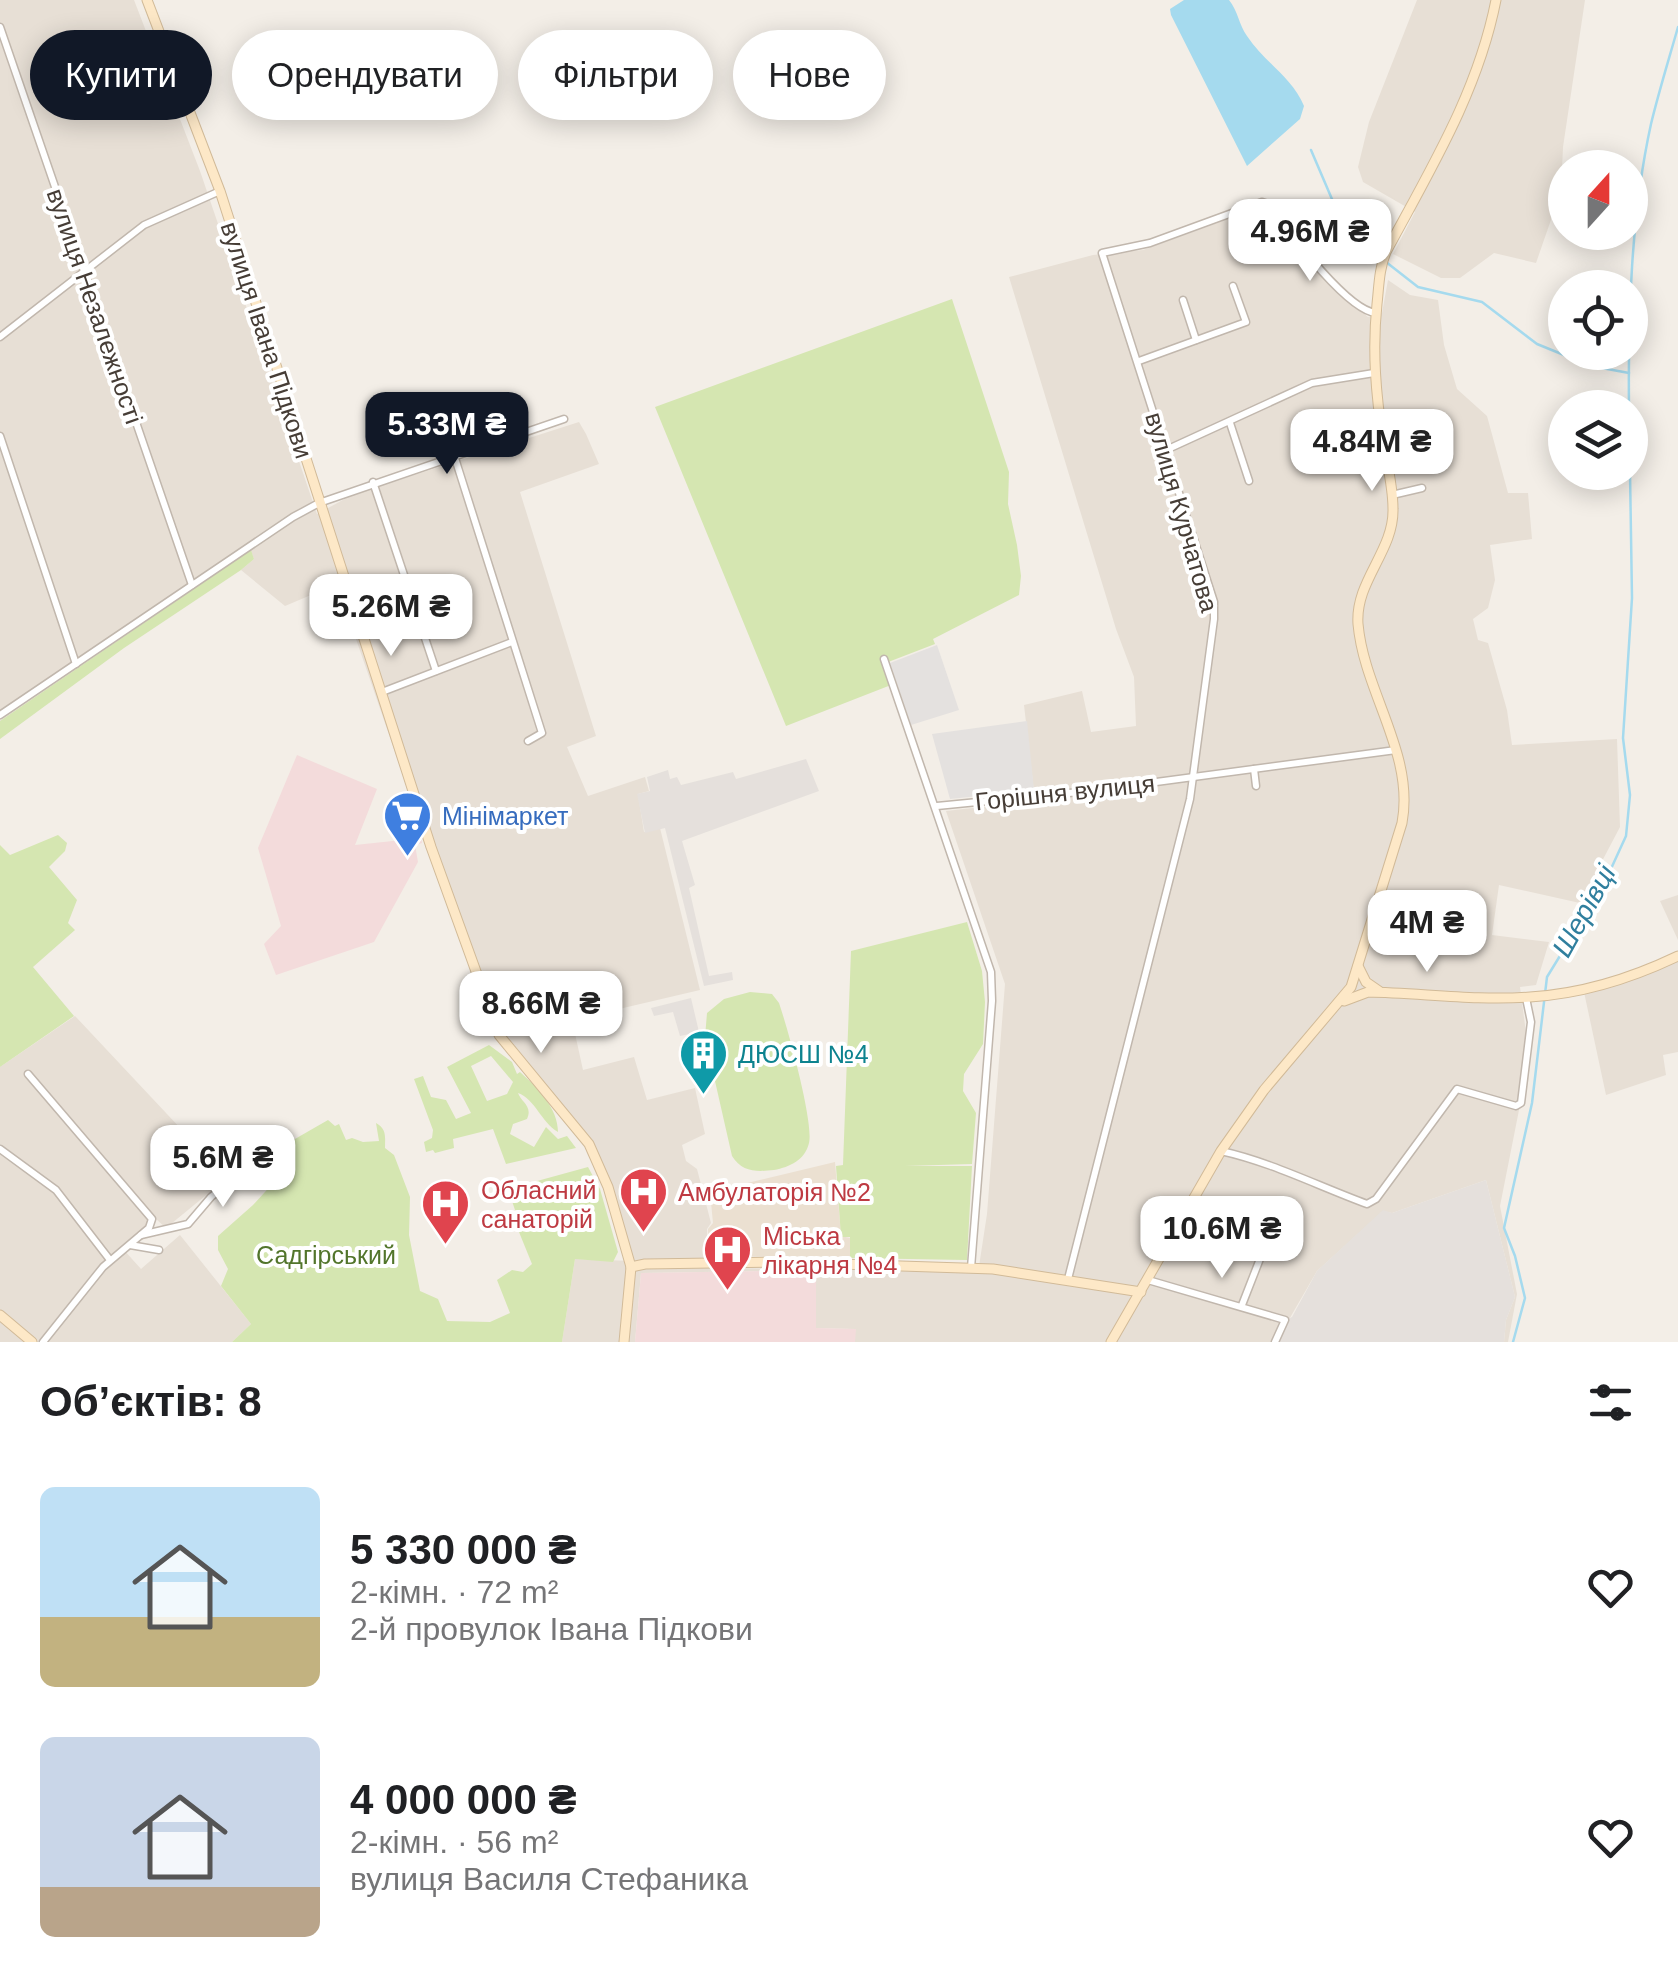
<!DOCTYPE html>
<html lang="uk">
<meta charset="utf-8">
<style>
:root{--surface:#fff;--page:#f2f2f2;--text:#202124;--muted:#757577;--accent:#111827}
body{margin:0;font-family:Arial,sans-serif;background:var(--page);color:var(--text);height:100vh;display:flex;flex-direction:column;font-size:38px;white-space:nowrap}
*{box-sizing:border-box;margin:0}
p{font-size:32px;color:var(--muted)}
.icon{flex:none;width:55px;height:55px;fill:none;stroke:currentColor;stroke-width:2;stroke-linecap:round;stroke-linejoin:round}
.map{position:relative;height:1342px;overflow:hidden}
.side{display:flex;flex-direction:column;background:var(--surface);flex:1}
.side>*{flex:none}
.top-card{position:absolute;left:30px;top:30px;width:1000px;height:90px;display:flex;gap:20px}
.needle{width:65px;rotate:21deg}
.tools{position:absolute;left:1548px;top:150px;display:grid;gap:20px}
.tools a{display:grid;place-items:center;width:100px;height:100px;border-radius:50%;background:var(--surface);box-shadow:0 5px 25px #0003;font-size:50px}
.price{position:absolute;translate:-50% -85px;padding:0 22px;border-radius:20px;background:#fff;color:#222;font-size:32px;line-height:65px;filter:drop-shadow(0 2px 5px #0008)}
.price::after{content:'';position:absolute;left:50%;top:60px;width:30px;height:22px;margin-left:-15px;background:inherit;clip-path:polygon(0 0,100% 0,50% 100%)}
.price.selected{background:var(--accent);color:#fff}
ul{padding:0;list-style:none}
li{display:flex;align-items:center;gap:30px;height:250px;padding:0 40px}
li span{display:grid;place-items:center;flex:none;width:280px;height:200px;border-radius:15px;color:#555}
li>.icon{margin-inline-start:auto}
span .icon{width:120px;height:120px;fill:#fffc;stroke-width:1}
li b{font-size:42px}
h2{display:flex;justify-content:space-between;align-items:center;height:120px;padding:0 40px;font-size:42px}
.chip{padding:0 35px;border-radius:45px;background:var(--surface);box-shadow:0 5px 25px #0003;font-size:35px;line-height:90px}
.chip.selected{background:var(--accent);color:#fff}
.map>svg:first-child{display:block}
.residential{fill:#e7dfd5}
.industrial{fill:#e5e0dc}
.education{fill:#ebe0d1}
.medical{fill:#f3dbdb}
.green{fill:#d5e6b1;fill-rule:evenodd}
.parking{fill:#e4e1df}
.water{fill:#a5daee}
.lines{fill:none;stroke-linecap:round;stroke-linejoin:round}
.stream{stroke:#a5daee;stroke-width:2.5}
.street-casing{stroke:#c1b7ad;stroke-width:9}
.secondary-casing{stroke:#d1ba98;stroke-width:11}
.street{stroke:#fff;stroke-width:6}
.secondary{stroke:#fde8c7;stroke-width:9}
.labels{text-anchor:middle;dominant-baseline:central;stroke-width:8;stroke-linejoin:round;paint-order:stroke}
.street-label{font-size:25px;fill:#463d36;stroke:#fff}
.shop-label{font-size:25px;fill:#366cbe;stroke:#fff;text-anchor:start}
.culture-label{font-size:25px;fill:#0d838f;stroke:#fff;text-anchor:start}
.health-label{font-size:25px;fill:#be3a42;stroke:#fff;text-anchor:start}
.park-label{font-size:25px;fill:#52752b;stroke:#fff}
.water-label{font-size:28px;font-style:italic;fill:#307f9e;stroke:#fff}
</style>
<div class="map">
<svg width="1678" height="1342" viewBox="0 0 1678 1342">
<rect width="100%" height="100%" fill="#f3eee7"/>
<g class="residential">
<path d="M0,0h134l66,171 117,343 35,-19 227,-73 7,12 13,30 -79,28 76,244 -29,11 21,49 57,-19 4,14 -11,3 6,38 16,-4 40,162 -128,30 11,50 51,-13 13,43 48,-12 10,46 -23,11 4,16 11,8 14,54 -4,6 1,39 108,1 162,4 9,-59 18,-230 -59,-173 89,-10 -11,-96 58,-14 9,41 45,-6 -2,-49 -18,-48 -107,-352 84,-22 50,-5 113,-41 112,108 14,-4 6,-33 22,15 28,5 6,45 13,44 30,27 21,77h20l4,46 -42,6 5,35 -7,28 -15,11 5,21 10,3 19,67 5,35 105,-6 3,88 -40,76 -81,-18 -7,50 57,7 -13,43 -16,2 6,46 -7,77 -19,96 17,88 -9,48h-4l2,-22 9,-23 -29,-117 -94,33 -9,-2 -66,60 -41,71h-421v-13l-39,-1v-58l-175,3 -6,69h-73l13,-83 57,2 -42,-119 -90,-101 -75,-202 -88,-255 -52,22 -44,-36 13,-11 -3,-8 -251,170z"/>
<path d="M1417,0h168l-22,147 -2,44 -25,72 -42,-10 -34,25h-19l-48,-24 22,-42 -52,-30 -5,-15 11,-45z"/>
<path d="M1678,895v45l-18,-39z"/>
<path d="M1678,957v95l-15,3 3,20 -60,20 -22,-103z"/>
<path d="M75,1016l152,162 -61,50 -11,-10 -32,31 18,20 39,-34 71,89 -19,18h-232v-275z"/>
</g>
<g class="industrial">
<path d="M806,759l13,32 -137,50 13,44 -6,3 20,88 23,-4 1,8 -29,6 -39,-158 -20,5 -8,-39 13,-3 -3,-14 21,-7 2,9 7,-2 4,8 52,-13 3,7z"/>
<path d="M691,998l8,34 -19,4 -7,-24 -19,4 -3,-8z"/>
<path d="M1486,1180l29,117 -9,23 -2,22h-228l10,-22 6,-3 25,-46 66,-61 9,3z"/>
</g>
<path class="education" d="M835,1162l6,74 9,2v19l-141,-1 -1,-27 5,-6 -3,-31z"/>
<g class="medical">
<path d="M297,755l80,34 -22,56 66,-7 1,5 -7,2 3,17 -44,80 -98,33 -12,-31 17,-18 -23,-78z"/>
<path d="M816,1270v58l40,1 -1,13h-220l6,-69z"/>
</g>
<g class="green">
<path d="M952,299l57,173 -1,32 9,41 4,31 -2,19 -86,44 2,5 -52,20 8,21 -105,41 -131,-319z"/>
<path d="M251,550l3,9 -13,11 -117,78 -124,91v-18z"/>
<path d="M58,835l9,8 -2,8 -16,16 28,33 -9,23 7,7 -42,37 41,49 -74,51v-222l10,10z"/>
<path d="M967,922l15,49 3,31 -2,42 -19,30 -1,17 13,22 -4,51 -67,2h67l-5,94 -117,-2v-21h-9l-5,-71 7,-1 8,-214z"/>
<path d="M750,992l22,2 7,9c8,23 35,119 30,140 -4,17 -19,24 -35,27 -18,2 -32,2 -42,-14l-27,-119 2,-24 17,-14z"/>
<path d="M489,1045l23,17 5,12 3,-2c17,15 38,36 38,60 -17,-10 -23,-33 -40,-39 3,9 15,13 9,26l-14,5 -3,10 24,13 12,-20 12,12 9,-3 9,12 -70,16 -13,-35 -40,10 1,9 -19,5 -2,-3 -7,2 -2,-10 8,-4 1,-8 -19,-51 9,-3 8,21 15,3 10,19 15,-6 -24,-46zM491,1056l22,26 -6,12 -20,7 -16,-35z"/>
<path d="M328,1120l7,6 4,-2 7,16 6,-2 11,4 16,-1 -3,-18c11,6 9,14 9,25l9,7 16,42 -1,38 11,56 18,8 9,22 43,1 20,-9 -13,-33 15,-10 11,2 9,-8 -13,-32 2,-4 -13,-39 80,-22 12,22 18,63 -5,10 -38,-3 -13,83h-330l19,-18 -30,-38 7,-17 -10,-19v-14l35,-31 32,-35 -4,-23z"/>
</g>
<g class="parking">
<path d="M937,645l22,65 -48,15 -21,-62z"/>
<path d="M1027,721l7,69 -84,9 -18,-65z"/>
</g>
<path class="water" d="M1184,0h45c9,11 10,25 18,36 17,26 45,41 57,70l-4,13 -53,47 -76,-151 -1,-6z"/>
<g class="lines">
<g class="stream">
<path d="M1311,150l38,89 30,19"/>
<path d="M1386,262l32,25 64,15 55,42 54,22 38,7"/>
<path d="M1629,408c-1,-93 2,-193 22,-284 8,-33 18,-65 27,-97"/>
<path d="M1513,1342l12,-44 -10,-42 -11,-28 28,-125 15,-126 57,-93 22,-48 4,-41 -7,-57 9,-140 -2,-126"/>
</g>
<defs>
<g id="street">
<path d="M0,27l192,558"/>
<path d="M1183,300l13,40"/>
<path d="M0,337l144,-112 76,-34"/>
<path d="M1139,361l107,-39 -13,-36"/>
<path d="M1230,423l19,58"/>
<path d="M0,436l76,228"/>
<path d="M1166,450l146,-67 62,-10"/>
<path d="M454,455l88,278 -14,8"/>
<path d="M373,482l63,189"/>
<path d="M1392,495l30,-7"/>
<path d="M884,659l107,313 1,29 -21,267"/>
<path d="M382,692l130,-50"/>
<path d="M0,715l293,-198 26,-14 245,-84"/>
<path d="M1254,769l2,17"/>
<path d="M937,806l152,-15 307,-41"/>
<path d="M28,1074l124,145 -3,9 -46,39 -60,75"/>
<path d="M0,1149l56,41 54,70"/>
<path d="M1221,1151c50,11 97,35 146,53l9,-5 81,-110 59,17 5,-3 10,-81 -5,-24"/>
<path d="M141,1235l47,-11 23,-27 74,-61"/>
<path d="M130,1245l29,5"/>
<path d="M1068,1279l122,-480 24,-180v-17l-112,-349 48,-10 112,-41 6,2c19,25 78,106 108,109"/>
<path d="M1148,1280l137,40 -10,22"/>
<path d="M1242,1305l30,-77"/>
</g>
<g id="secondary">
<path d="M147,0l73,191 211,656 68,188 90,109 19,43 23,80 -7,75"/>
<path d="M1358,966l8,16 13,9"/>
<path d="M1344,1001l24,-9c53,1 109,9 162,5 51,-3 102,-19 148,-41"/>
<path d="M631,1267l14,-3 133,-2 215,7 148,23"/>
<path d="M0,1315l32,27"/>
<path d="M1111,1342l110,-191 43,-61 87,-103 51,-164c13,-69 -38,-131 -44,-199 -3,-43 36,-73 35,-115 0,-23 -6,-46 -10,-68 -7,-46 -11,-90 -6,-137 2,-18 2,-35 9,-52 44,-82 92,-160 110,-252"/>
</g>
</defs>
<use href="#street" class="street-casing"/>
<use href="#secondary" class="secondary-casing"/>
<use href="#street" class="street"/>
<use href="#secondary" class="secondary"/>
</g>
<defs>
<symbol id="supermarket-pin" viewBox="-11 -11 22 30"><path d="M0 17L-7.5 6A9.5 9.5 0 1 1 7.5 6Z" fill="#3f7fe0" stroke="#fff"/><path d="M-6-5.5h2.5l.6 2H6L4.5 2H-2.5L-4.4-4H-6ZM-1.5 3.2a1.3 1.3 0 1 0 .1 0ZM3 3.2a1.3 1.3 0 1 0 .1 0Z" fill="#fff"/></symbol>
<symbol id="building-pin" viewBox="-11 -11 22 30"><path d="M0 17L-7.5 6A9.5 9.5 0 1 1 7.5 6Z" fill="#0f9aa8" stroke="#fff"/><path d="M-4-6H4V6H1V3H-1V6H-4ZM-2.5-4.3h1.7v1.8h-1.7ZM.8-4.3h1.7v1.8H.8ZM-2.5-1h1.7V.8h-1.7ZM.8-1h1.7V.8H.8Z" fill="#fff"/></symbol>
<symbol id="hospital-pin" viewBox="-11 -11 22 30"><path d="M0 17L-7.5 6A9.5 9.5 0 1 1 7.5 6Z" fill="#e0444e" stroke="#fff"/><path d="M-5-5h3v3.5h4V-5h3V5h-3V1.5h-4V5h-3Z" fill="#fff"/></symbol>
</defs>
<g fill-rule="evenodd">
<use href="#supermarket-pin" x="380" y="788" width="55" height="75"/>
<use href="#building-pin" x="676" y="1026" width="55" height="75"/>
<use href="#hospital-pin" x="616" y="1164" width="55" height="75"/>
<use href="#hospital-pin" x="418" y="1176" width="55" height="75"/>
<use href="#hospital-pin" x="700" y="1222" width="55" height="75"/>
</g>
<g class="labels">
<g class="street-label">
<text transform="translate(95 306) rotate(71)">вулиця Незалежності</text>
<text transform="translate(267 340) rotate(72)">вулиця Івана Підкови</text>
<text transform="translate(1182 512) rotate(74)">вулиця Курчатова</text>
<text transform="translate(1065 792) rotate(-6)">Горішня вулиця</text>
</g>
<g class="shop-label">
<text x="442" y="816">Мінімаркет</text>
</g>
<g class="culture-label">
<text x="738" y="1054">ДЮСШ №4</text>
</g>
<g class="health-label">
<text x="481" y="1190">Обласний<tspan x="481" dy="29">санаторій</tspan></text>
<text x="678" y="1192">Амбулаторія №2</text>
<text x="763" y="1236">Міська<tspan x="763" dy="29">лікарня №4</tspan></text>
</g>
<g class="park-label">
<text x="326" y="1255">Садгірський</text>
</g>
<g class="water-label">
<text transform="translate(1584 911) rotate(-61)">Шерівці</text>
</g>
</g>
</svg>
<div class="tools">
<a><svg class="needle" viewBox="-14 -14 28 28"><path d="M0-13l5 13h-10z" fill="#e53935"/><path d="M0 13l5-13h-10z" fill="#757577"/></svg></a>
<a><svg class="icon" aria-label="locate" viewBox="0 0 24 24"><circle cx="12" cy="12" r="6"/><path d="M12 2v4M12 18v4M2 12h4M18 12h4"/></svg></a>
<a><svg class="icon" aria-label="layers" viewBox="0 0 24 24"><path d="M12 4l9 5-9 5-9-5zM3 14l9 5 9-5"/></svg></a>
</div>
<b class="price" style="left:1310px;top:284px">4.96M ₴</b>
<b class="price selected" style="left:447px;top:477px">5.33M ₴</b>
<b class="price" style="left:1372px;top:494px">4.84M ₴</b>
<b class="price" style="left:391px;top:659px">5.26M ₴</b>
<b class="price" style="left:1427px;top:975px">4M ₴</b>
<b class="price" style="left:541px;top:1056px">8.66M ₴</b>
<b class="price" style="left:223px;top:1210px">5.6M ₴</b>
<b class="price" style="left:1222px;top:1281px">10.6M ₴</b>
<div class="top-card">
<a class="chip selected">Купити</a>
<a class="chip">Орендувати</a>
<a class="chip">Фільтри</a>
<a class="chip">Нове</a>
</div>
</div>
<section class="side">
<h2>Об’єктів: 8<svg class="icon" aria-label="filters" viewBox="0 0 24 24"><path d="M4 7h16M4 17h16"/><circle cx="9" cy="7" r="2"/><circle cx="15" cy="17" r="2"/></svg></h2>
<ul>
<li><span style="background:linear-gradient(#bfe0f5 65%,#c2b280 0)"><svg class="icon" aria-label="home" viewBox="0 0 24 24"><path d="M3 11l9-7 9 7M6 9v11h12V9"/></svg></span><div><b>5 330 000 ₴</b><p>2-кімн. · 72 m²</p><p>2-й провулок Івана Підкови</p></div><svg class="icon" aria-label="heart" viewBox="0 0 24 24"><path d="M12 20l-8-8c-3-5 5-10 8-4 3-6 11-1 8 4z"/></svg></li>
<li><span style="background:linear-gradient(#c9d6e8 75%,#b9a48a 0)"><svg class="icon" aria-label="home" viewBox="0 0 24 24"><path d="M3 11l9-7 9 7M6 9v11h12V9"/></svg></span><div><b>4 000 000 ₴</b><p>2-кімн. · 56 m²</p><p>вулиця Василя Стефаника</p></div><svg class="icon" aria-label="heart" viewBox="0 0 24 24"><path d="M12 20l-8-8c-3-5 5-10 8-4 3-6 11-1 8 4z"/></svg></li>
</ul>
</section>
